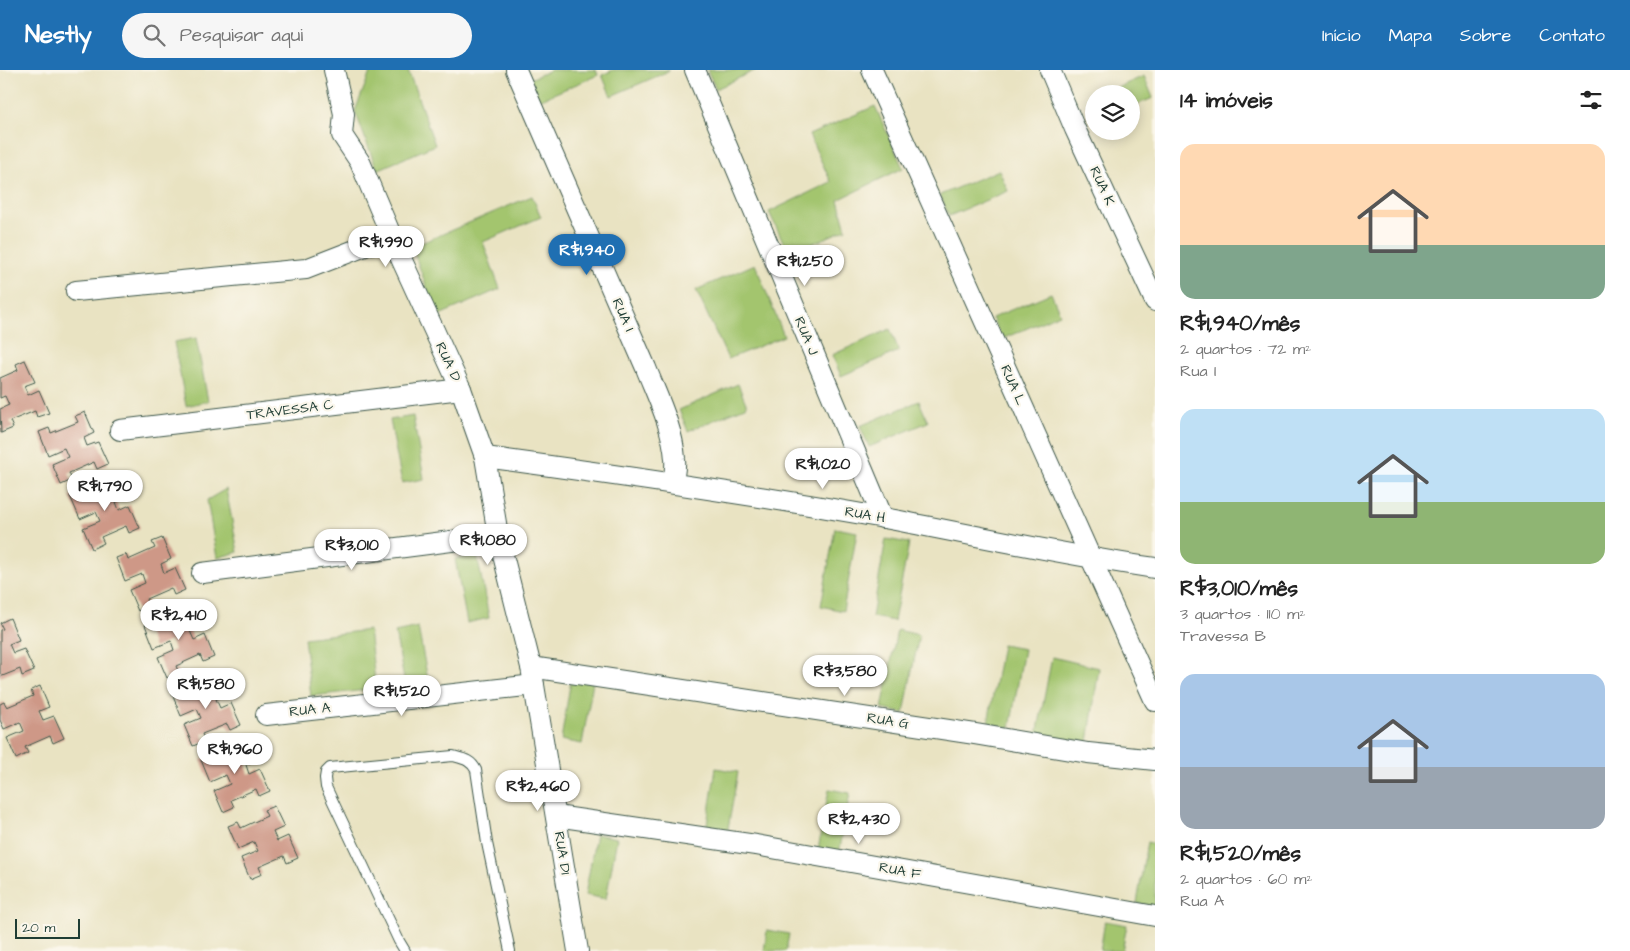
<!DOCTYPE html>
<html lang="pt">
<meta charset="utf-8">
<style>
:root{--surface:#fff;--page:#f6f6f6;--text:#222;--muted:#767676;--accent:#1f6fb2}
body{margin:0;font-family:"Architects Daughter",sans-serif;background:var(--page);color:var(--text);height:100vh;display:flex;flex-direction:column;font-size:19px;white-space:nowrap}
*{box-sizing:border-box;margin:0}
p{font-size:16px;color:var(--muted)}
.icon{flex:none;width:28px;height:28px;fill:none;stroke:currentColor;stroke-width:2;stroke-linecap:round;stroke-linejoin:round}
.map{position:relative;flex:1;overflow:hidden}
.details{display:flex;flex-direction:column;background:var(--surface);width:475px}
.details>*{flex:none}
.controls{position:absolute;left:1085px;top:15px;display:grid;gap:10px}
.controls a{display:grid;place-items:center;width:55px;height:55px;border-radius:50%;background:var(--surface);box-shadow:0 2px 12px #0003;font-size:25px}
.scale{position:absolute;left:15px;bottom:12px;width:65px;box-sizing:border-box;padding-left:5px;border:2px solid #1f3d34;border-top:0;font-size:14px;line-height:18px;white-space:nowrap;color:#1f3d34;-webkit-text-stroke:4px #fbf7ec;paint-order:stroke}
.price{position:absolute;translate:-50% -42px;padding:0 11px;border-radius:18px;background:#fff;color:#222;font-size:16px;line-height:32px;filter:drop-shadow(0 1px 2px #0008)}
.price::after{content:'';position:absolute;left:50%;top:30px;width:15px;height:11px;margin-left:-8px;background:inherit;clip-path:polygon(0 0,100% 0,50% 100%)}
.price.active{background:var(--accent);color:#fff}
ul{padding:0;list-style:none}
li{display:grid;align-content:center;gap:10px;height:265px;padding:0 25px}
li span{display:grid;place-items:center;height:155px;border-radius:15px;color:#555}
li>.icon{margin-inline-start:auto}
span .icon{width:90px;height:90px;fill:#fffc;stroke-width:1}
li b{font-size:21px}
h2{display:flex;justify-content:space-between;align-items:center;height:60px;padding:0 25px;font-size:21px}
header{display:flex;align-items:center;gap:30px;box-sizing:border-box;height:70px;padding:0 25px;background:var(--accent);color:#fff}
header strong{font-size:24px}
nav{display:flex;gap:28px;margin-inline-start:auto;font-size:18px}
.search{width:350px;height:45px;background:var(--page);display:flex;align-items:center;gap:12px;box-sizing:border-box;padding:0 18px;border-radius:28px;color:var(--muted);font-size:19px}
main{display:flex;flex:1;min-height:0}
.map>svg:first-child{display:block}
.green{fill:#a3c56e;stroke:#618151}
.building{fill:#ce9887}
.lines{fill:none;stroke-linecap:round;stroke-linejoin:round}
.service-casing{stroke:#3d5649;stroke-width:12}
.minor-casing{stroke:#3d5649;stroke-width:22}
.service{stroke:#fff;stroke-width:10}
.minor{stroke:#fff;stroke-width:20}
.labels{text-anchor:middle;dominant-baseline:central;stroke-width:4.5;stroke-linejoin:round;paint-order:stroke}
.street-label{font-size:14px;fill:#1f3d34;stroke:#fbf7ec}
</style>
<header>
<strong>Nestly</strong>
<div class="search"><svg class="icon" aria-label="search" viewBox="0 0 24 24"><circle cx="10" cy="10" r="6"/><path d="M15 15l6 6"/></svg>Pesquisar aqui</div>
<nav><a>Início</a><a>Mapa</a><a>Sobre</a><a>Contato</a></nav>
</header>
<main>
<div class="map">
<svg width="1155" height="881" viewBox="0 0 1155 881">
<rect width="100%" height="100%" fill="#fbf7ec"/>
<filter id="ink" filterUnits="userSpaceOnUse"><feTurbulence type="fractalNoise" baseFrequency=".02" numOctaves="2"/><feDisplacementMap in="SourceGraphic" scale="10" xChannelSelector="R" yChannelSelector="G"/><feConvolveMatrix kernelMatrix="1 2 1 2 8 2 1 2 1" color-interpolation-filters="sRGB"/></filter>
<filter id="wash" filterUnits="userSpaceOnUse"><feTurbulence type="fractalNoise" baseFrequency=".0096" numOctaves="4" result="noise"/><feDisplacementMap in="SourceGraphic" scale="20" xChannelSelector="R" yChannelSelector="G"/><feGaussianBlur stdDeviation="1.12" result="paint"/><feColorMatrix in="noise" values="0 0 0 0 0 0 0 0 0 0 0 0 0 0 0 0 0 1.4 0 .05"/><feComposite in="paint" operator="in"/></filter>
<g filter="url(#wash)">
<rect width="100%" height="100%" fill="#e9e3c2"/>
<g class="green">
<path d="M371,0h37l27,75 -58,25 -22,-59z"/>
<path d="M551,0h45l2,5 -59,25 -9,-21z"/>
<path d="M613,0h56v1l-58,25 -9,-21z"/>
<path d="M707,0h49l-40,19z"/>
<path d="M1144,6l9,22 -22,9v-13h-28z"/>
<path d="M875,36l28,62 -65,32 8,29 -57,25 -20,-42 62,-30 -22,-47z"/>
<path d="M999,100l9,21 -59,25 -9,-21z"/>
<path d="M532,126l9,21 -58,25 17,47 -63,27 -25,-69z"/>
<path d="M755,194l29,72 -56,23 -32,-69z"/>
<path d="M1051,223l9,21 -58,25 -10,-21z"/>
<path d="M890,259l9,22 -58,25 -9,-21z"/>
<path d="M196,268l12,63 -22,5 -12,-64z"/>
<path d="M738,314l9,22 -59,25 -9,-21z"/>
<path d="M919,331l9,21 -59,25 -9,-21z"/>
<path d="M413,346l11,63 -22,4 -12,-63z"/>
<path d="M226,419l12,63 -21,6 -10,-58z"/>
<path d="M835,458l22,4 -14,79 -22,-5z"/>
<path d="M886,469l23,4 -15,78 -22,-4z"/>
<path d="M477,485l12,63 -22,5 -12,-64z"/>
<path d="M418,557l12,64 -23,4 -12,-63z"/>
<path d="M369,560l7,59 -65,7 -7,-58z"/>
<path d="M897,560l22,5 -15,78 -22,-4z"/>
<path d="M1002,575l22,4 -14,79 -22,-5z"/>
<path d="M1052,587l47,11 -11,74 -51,-7z"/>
<path d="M571,609l22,3 -11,62 -21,-4z"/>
<path d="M716,698l22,4 -11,62 -21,-4z"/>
<path d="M829,719l21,4 -11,61 -21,-4z"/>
<path d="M596,764l21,4 -11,61 -21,-4z"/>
<path d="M1147,772l8,2v63l-18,-4z"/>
<path d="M1105,851l22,4 -5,26h-22z"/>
<path d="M767,860l22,4 -3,17h-22z"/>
</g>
<g id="blocks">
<g class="building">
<path d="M25,290l10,22 -11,4 4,9 11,-5 10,23 -12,4 -2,-6 -25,10 3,7 -12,5 -1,-24 9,-4 -4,-9 -5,2v-20l18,-8 -2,-6z"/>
<path d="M85,342l9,21 -10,5 3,8 11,-4 10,22 -11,5 -3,-7 -25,11 3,7 -11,5 -9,-21 16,-7 -4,-9 -16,7 -9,-23 10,-4 2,5 27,-11 -3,-6z"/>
<path d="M116,406l10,21 -10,5 3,8 11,-5 10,23 -11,5 -3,-7 -25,11 3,6 -12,6 -9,-21 17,-7 -4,-9 -16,7 -10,-23 10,-4 3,5 26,-11 -2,-6z"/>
<path d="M162,468l9,21 -10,5 3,9 11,-5 10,22 -11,5 -3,-7 -25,11 3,7 -11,5 -9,-21 16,-7 -3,-9 -17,7 -9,-23 10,-4 2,6 27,-12 -3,-6z"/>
<path d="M191,535l9,21 -10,5 4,9 11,-5 9,22 -11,5 -3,-7 -24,11 3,7 -12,5 -9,-21 16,-7 -3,-9 -17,7 -9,-23 10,-4 2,6 27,-12 -3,-6z"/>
<path d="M10,548l9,22 -10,4 4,9 11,-4 10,22 -12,5 -2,-7 -20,8v-47l3,-1 -3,-6z"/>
<path d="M217,603l10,22 -11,4 4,9 11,-5 10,22 -11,5 -3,-6 -25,10 3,7 -12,5 -9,-21 17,-7 -4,-9 -16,7 -9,-22 10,-5 2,6 26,-12 -2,-6z"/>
<path d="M40,616l9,21 -10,4 4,9 11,-4 10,22 -11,5 -3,-7 -25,11 3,6 -12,6 -9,-21 17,-7 -4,-9 -16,7 -4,-9v-16l4,-2 3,5 26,-11 -2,-6z"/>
<path d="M247,669l9,21 -10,5 3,9 11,-5 10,22 -11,5 -3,-7 -25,11 3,7 -11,5 -9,-21 16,-7 -4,-9 -16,7 -9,-22 10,-5 2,6 27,-12 -3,-6z"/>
<path d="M274,736l10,21 -11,5 4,9 11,-5 10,22 -11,5 -3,-7 -25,11 3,7 -12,5 -9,-21 17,-7 -4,-9 -16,7 -10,-23 10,-4 3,6 26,-12 -3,-6z"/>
</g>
</g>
</g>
<g filter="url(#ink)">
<use href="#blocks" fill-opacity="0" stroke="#3d5649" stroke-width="1"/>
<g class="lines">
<defs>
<path id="service" d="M405,881l-6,-10 -73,-154 -1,-9 1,-6 4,-4 123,-12c11,3 18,4 23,14l11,73 23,108"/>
<g id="minor">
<path d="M334,0l10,44 -2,21 18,27 39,92 62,135 24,68 13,78 33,132 47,284"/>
<path d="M516,0l130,298c11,28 27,60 29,91 1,8 -1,16 -2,24"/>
<path d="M695,0l188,448"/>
<path d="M872,0l283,631"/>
<path d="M1050,0l25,59 80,172"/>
<path d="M76,221l230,-22 85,-33"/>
<path d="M120,360l341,-41"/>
<path d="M485,387c133,18 266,37 399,61 90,17 180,37 271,50"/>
<path d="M202,503l296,-38"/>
<path d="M531,597l444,67 113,19 67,7"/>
<path d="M266,645l268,-30"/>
<path d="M556,746l200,29 399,71"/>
</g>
</defs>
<use href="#service" class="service-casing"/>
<use href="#minor" class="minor-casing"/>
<use href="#service" class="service"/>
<use href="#minor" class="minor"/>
</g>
</g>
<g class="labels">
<g class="street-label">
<text transform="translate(1102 116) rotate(65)">RUA K</text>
<text transform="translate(623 245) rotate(66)">RUA I</text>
<text transform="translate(806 266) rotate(67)">RUA J</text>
<text transform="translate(448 292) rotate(65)">RUA D</text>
<text transform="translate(1013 315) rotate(66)">RUA L</text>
<text transform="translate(290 340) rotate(-7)">TRAVESSA C</text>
<text transform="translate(865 445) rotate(10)">RUA H</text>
<text transform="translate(310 640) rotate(-6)">RUA A</text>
<text transform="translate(888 651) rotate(9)">RUA G</text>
<text transform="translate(562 783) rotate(81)">RUA D1</text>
<text transform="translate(900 801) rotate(10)">RUA F</text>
</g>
</g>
</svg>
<div class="controls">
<a><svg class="icon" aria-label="layers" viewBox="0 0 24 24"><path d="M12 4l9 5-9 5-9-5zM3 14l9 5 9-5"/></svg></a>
</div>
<div class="scale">20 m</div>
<b class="price" style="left:386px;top:198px">R$1,990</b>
<b class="price active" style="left:587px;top:206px">R$1,940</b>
<b class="price" style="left:805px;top:217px">R$1,250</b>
<b class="price" style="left:823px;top:420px">R$1,020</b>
<b class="price" style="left:105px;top:442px">R$1,790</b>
<b class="price" style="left:488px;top:496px">R$1,080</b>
<b class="price" style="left:352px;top:501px">R$3,010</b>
<b class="price" style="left:179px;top:571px">R$2,410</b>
<b class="price" style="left:845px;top:627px">R$3,580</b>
<b class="price" style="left:206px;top:640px">R$1,580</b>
<b class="price" style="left:402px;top:647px">R$1,520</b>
<b class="price" style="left:235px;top:705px">R$1,960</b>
<b class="price" style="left:538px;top:742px">R$2,460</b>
<b class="price" style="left:859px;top:775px">R$2,430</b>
</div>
<section class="details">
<h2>14 imóveis<svg class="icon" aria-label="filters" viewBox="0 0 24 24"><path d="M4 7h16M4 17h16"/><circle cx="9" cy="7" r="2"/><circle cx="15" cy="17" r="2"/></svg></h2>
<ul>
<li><span style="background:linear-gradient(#ffd9b3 65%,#7fa58c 0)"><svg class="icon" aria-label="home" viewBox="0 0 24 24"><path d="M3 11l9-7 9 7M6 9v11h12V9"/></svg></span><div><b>R$1,940/mês</b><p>2 quartos · 72 m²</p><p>Rua I</p></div></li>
<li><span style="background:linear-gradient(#bfe0f5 60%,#8fb573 0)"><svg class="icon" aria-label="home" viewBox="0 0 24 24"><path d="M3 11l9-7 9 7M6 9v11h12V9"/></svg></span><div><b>R$3,010/mês</b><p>3 quartos · 110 m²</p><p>Travessa B</p></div></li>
<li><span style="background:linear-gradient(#a9c7e8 60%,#9aa5b1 0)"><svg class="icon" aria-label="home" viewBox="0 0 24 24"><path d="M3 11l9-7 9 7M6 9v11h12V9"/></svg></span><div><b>R$1,520/mês</b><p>2 quartos · 60 m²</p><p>Rua A</p></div></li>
</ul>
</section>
</main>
